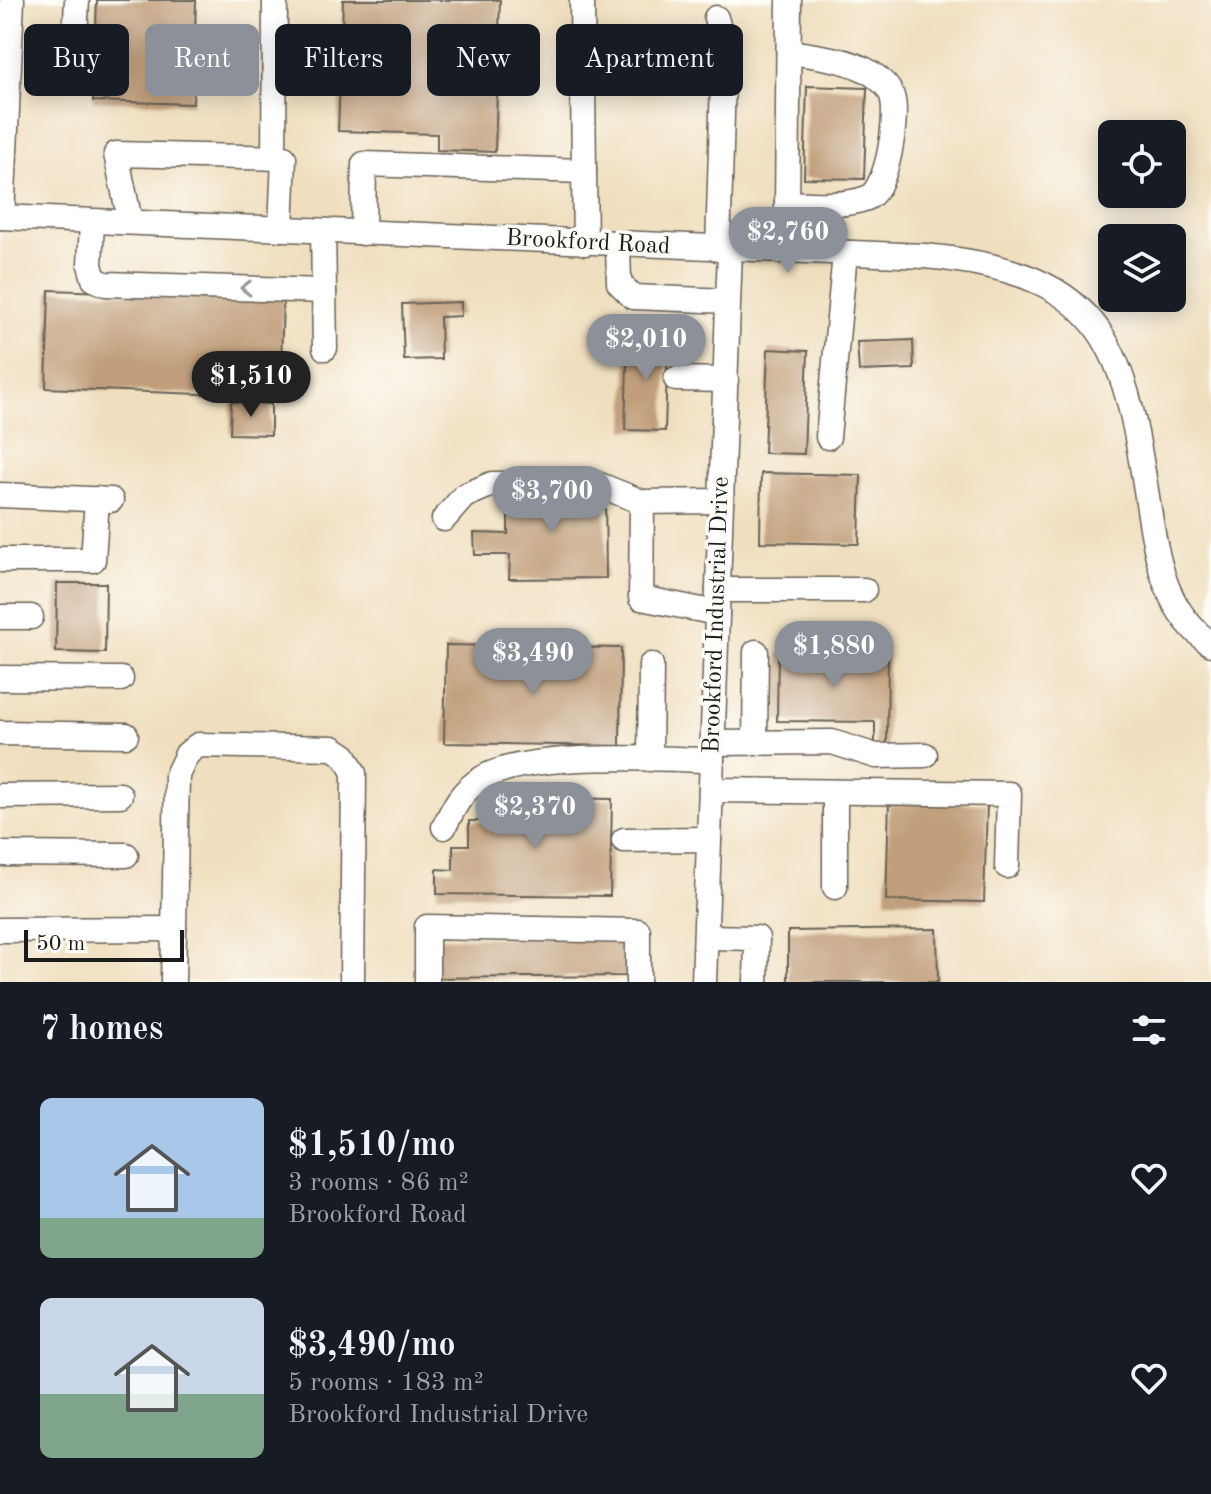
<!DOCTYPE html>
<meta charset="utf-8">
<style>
:root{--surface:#171b24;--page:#20242c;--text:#f1f3f6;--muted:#9ea1a6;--accent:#8c9099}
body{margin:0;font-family:"Old Standard TT",serif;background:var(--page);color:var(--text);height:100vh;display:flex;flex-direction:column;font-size:30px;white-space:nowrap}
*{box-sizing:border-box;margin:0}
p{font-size:26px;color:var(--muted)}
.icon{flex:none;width:44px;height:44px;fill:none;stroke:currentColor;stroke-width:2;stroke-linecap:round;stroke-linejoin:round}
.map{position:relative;height:982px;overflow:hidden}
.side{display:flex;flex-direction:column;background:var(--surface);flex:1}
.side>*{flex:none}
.top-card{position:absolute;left:24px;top:24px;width:800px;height:72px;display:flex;gap:16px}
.buttons{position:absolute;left:1098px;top:120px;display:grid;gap:16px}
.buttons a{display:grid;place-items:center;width:88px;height:88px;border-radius:12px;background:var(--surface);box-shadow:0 4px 20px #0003;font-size:40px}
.scale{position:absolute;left:24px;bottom:20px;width:160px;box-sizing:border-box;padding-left:8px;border:4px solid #1c1c1c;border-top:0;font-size:22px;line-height:28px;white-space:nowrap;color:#1c1c1c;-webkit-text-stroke:6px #fdfcf7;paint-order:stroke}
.price{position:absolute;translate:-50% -68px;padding:0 18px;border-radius:28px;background:var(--accent);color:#fff;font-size:26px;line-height:52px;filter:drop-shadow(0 2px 4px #0008)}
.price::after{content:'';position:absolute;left:50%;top:48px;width:24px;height:18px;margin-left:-12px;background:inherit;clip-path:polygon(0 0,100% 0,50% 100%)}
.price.selected{background:#222;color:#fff}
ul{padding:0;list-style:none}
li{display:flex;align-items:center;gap:24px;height:200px;padding:0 40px}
li span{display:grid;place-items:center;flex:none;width:224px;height:160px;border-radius:12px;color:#555}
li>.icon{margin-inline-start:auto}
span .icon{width:96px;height:96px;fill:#fffc;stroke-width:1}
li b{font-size:34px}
h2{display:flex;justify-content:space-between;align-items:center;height:96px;padding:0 40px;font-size:34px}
.pill{padding:0 28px;border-radius:12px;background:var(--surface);box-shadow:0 4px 20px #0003;font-size:28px;line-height:72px}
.pill.selected{background:var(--accent);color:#fff}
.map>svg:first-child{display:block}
.building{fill:#c19f7b}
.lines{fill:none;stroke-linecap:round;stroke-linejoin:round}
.minor-casing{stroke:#666055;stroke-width:27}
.minor{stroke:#fff;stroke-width:24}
.oneway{stroke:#999}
.labels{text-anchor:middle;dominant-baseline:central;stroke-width:7;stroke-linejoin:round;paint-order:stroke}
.street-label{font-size:24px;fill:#1c1c1c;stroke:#fdfcf7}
</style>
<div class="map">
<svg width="1211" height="982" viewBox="0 0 1211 982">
<rect width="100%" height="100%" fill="#fdfcf7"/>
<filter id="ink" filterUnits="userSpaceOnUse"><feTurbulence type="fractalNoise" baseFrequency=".0125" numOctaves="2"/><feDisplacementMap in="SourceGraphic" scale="16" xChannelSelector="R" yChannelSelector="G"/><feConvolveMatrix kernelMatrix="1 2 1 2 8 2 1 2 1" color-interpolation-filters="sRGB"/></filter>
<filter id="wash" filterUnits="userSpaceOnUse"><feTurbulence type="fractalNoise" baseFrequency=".006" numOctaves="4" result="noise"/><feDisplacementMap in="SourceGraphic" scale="32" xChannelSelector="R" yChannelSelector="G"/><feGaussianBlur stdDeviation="1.8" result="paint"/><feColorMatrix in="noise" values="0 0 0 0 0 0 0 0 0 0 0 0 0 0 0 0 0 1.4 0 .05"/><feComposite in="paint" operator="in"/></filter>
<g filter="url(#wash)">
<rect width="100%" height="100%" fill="#f0dfbf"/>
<g id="blocks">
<g class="building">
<path d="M97,0h99l-3,104 -100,-3z"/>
<path d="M343,0h157l-5,152 -58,-2v-16l-99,-3z"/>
<path d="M807,86l60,2 -3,91 -60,-1z"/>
<path d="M49,290l234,8 -3,99 -234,-9z"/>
<path d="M461,302v14l-21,1 1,42 -37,1 -2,-56z"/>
<path d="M628,332l40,1 -3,98 -40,-1z"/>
<path d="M913,340l1,29 -55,2 -2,-29z"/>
<path d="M768,349l40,2 -4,103 -40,-1z"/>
<path d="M231,402l40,2v31l-41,-1z"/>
<path d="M761,473l100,2 -2,69 -99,-2z"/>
<path d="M605,488l1,90 -97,1 1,-24h-35l-1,-22 34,1v-45z"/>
<path d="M57,583h49l-1,70 -49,-1z"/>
<path d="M446,645l175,3 -1,98 -176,-3z"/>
<path d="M778,652l110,1 -1,93h-12v-24l-98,-1z"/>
<path d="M485,797l127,2 -2,97 -173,-2v-25l16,1v-25h16v-24h15z"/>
<path d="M889,801l98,3 -3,98 -98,-2z"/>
<path d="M937,929l1,53h-150v-51z"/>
<path d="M627,936v40l-195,2v-40z"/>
</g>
</g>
</g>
<g filter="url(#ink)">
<use href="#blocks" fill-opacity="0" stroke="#666055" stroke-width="2"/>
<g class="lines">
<defs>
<g id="minor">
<path d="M582,0l2,171"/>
<path d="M716,18l8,28 -6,203"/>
<path d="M74,58l3,-58"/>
<path d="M274,158l1,-158"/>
<path d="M787,203c25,1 56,4 80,-5 21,-9 30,-77 26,-98 -1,-8 -8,-16 -14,-21 -23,-20 -60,-22 -88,-27"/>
<path d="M0,217l924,39c192,17 201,98 227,266 8,48 18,92 60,122"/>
<path d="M2,217l10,-217"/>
<path d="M130,221l-14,-67 168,4 -3,71"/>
<path d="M92,222l-2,43 4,14 11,5 219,7"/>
<path d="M323,231l2,117"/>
<path d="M363,233l1,-69 220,7 1,72"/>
<path d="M618,244l1,39 14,14 95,4"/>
<path d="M780,251l7,-42 2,-209"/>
<path d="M676,379l50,1"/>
<path d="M828,437l17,-184"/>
<path d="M0,495l111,5"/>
<path d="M444,519l20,-23 28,-12h105l45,18"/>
<path d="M0,560h93l4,-61"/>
<path d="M718,590h146"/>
<path d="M717,613l-76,-15 1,-96 79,-1"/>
<path d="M0,617h31"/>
<path d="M0,678l121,1"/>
<path d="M0,733l126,2"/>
<path d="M713,743l119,-1 44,14 49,-1"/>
<path d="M755,743l1,-91"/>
<path d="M650,759l1,-94"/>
<path d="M711,790l298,4 -2,72"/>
<path d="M835,792v95"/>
<path d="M0,796l120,-1"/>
<path d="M444,827c10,-20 17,-36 37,-48 44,-28 177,-20 231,-19"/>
<path d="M624,840l85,-1"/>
<path d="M0,854l126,1"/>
<path d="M0,930l174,-1"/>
<path d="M706,937l51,1 -1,44"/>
<path d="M173,982l4,-207 10,-21 11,-9 135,3 12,8 9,17 -2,209"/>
<path d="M427,982v-55l211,4v51"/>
<path d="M704,982l26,-733"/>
</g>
</defs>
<use href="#minor" class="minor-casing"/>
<use href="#minor" class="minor"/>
</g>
<defs><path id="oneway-chevron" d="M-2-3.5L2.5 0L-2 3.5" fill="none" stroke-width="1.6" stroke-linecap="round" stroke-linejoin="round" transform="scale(2)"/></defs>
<use class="oneway" href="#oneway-chevron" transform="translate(246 288) rotate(-179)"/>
</g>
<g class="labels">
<g class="street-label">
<text transform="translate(588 243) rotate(3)">Brookford Road</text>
<text transform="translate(717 615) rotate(-88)">Brookford Industrial Drive</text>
</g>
</g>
</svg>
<div class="buttons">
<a><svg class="icon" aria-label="locate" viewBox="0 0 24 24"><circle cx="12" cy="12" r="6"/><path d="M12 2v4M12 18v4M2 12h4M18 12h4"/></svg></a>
<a><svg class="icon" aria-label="layers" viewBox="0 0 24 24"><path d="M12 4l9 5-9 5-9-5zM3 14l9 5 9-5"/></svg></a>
</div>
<div class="scale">50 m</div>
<b class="price" style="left:788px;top:275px">$2,760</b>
<b class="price" style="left:646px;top:382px">$2,010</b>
<b class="price selected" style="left:251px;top:419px">$1,510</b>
<b class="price" style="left:552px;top:534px">$3,700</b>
<b class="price" style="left:834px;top:689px">$1,880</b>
<b class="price" style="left:533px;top:696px">$3,490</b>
<b class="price" style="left:535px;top:850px">$2,370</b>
<div class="top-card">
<a class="pill">Buy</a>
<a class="pill selected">Rent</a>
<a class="pill">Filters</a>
<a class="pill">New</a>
<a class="pill">Apartment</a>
</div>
</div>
<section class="side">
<h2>7 homes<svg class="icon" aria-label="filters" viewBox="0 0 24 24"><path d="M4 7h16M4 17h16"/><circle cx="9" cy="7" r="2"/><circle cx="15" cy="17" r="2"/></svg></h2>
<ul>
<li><span style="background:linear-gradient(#a9c7e8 75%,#7fa58c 0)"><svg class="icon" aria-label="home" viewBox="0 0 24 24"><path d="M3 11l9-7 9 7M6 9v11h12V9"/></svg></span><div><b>$1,510/mo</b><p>3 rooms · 86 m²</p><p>Brookford Road</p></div><svg class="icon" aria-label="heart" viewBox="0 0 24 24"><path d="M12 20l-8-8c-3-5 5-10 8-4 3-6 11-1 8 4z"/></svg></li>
<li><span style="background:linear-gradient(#c9d6e8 60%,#7fa58c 0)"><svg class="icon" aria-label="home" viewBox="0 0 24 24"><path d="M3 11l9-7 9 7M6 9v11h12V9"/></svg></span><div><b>$3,490/mo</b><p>5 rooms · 183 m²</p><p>Brookford Industrial Drive</p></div><svg class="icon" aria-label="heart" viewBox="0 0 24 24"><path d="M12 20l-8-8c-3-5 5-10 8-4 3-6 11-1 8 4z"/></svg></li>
</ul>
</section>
